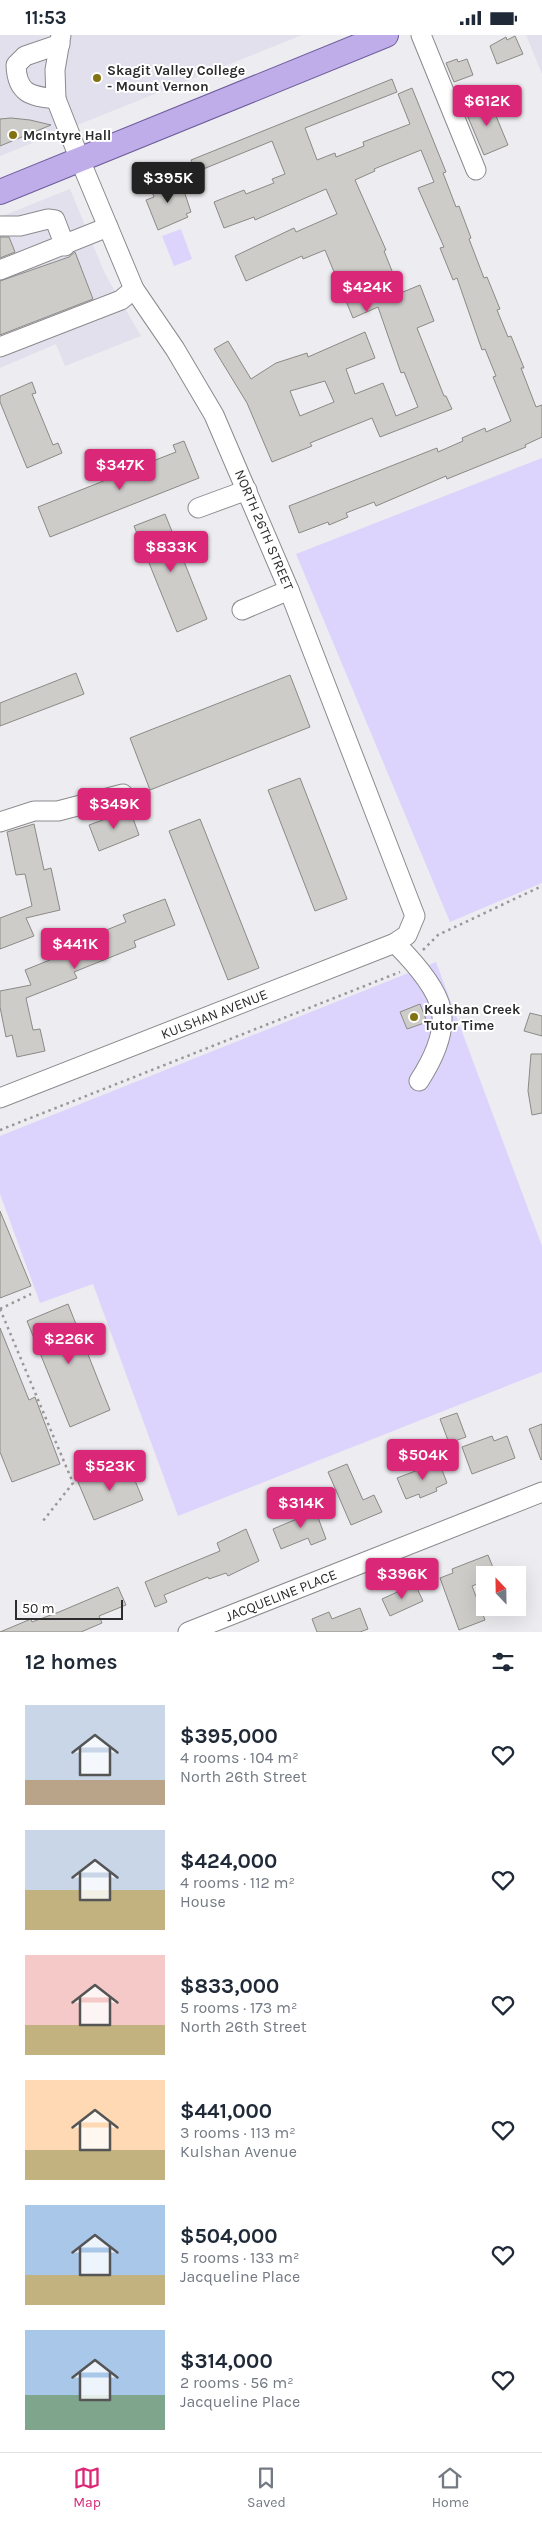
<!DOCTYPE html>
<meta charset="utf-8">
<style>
:root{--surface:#fff;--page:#f6f6f7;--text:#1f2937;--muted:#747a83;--line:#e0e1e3;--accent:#db2777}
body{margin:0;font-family:Karla,sans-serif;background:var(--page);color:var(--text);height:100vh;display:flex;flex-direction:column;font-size:19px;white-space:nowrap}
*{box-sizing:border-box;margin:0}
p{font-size:16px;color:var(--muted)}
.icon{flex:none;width:28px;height:28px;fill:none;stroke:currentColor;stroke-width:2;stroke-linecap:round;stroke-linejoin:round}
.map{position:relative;height:1597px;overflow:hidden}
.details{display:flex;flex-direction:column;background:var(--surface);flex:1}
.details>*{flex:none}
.needle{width:32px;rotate:338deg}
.controls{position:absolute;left:476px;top:1531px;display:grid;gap:10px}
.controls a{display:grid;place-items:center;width:50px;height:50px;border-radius:0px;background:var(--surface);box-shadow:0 5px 20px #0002;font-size:25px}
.scale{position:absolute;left:15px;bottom:12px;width:108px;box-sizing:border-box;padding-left:5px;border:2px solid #2c2b2d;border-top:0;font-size:14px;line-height:18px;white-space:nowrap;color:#2c2b2d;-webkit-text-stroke:4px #fff;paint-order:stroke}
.price{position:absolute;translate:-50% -42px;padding:0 11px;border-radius:5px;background:var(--accent);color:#fff;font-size:16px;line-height:32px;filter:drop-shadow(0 1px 2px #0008)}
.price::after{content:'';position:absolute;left:50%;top:30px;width:15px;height:11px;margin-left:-8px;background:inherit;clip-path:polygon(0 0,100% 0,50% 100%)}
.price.on{background:#222;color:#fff}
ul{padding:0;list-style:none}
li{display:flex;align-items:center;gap:15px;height:125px;padding:0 25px}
li span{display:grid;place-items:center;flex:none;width:140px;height:100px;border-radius:0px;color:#555}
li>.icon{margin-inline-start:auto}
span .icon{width:60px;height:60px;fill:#fffc;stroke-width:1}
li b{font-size:21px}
h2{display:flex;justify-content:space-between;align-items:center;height:60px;padding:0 25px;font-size:21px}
.status{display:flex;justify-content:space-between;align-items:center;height:35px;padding:0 25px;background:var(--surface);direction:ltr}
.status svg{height:14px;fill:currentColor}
.dock{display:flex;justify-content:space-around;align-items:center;height:70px;border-top:1px solid var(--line);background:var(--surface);font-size:14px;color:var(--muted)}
.dock a{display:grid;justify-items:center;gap:2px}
.dock .on{color:var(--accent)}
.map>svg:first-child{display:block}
.built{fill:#e2e0ec}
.green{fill:#ddd4fd}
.building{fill:#cdccc9;stroke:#8b8a86;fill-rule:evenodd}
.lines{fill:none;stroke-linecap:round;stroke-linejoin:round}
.minor-casing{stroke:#8b8a8e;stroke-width:21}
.major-casing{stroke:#6e5c9c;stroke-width:26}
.path{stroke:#98979a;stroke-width:2.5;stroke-dasharray:2.5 4;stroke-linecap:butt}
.minor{stroke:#fff;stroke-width:19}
.major{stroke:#beade8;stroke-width:24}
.poi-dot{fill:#827212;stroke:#fff;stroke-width:2}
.labels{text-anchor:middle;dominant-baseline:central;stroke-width:4;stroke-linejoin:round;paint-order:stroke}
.poi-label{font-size:14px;font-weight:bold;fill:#2c2b2d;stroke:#fff;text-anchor:start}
.street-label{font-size:14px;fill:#2c2b2d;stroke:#fff}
</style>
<div class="status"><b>11:53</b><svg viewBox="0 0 49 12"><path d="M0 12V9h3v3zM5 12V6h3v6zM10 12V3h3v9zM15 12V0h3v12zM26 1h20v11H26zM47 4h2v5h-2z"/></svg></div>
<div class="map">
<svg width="542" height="1597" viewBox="0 0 542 1597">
<rect width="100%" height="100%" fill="#edecf0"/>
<g class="built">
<path d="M0,0h302l-302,121z"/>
<path d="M526,0h16v39z"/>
<path d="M70,154l35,85 36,62 -76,30 -9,-22 -56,24v-151z"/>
</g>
<g class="green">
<path d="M181,194l11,30 -18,7 -12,-30z"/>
<path d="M542,423v425l-92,39 -154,-368z"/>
<path d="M436,927l106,284v126l-364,144 -85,-232 -53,19 -40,-109v-58z"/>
</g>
<g class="building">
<path d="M515,1l8,18 -26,10 -7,-18 16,-9 1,3z"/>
<path d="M457,24l1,3 9,-3 6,16 -19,7 -8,-19z"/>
<path d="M392,44l5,13 -92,36 12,32 18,-7 1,4 28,-11 -1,-4 47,-18 -12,-30 14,-6 34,84 -3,1 13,34 3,-1 12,32 -2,1 15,39 3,-1 13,32 -3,1 11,27 3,-1 13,32h-3l15,39 6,-2v32l-17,8 1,2 -79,32 -1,-3 -70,30 -2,-4 -28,11 2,4 -19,8 -1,-3 -29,11 -10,-27 148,-58 1,4 25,-11 -1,-3 23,-10 1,4 25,-11 -18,-44 3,-1 -11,-27 -3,1 -25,-72 -4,2 -13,-32 4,-1 -26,-59 16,-6 -13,-32 -47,19 1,2 -20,9 31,70 -2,1 10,25 2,-1 7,17 17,-7 14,36 -17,7 27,68h2l6,13 -72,28 -8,-19 -62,25 2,3 -40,16 -25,-59 -33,-54 14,-8 23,38 25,-16 31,-10 1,4 57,-25 10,26 -29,11 9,25 28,-11 13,33 22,-9 -14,-35 -3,1 -23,-66 -25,11 -28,-68 -22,9 -1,-3 -56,25 -11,-25 59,-28 2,4 41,-18 -11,-25 -71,31 -1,-3 -30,11 -10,-26 30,-12 2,4 28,-11 -2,-4 13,-5 -13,-33 -76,31 -5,-12zM325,346l9,21 -34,14 -10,-25z"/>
<path d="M489,64l19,46 -24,10 -19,-45z"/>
<path d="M11,83l19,2 21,5 -51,21v-27z"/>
<path d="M173,143l2,6 6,-2 10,30 -5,2 2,3 -30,13 -12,-30 8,-3 -4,-10z"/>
<path d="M0,202h9l6,15 -15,6z"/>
<path d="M75,217l18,47 -93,36v-54l69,-24z"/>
<path d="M32,347l4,11 -4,1 21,51 5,-2 4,10 -35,15 -27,-66v-6z"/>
<path d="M184,406l15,37 -149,59 -12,-30 68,-27 -2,-7 11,-4 2,6 59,-23 -3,-7z"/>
<path d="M165,479l42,105 -30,13 -43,-106z"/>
<path d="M76,638l8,21 -84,32v-23z"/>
<path d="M290,640l20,52 -160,63 -20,-52z"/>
<path d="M300,743l47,121 -32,12 -47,-121z"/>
<path d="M130,775l9,25 -40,16 -10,-26z"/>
<path d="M200,784l59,149 -31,12 -59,-149z"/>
<path d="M34,789l10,46 7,-2 9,42 -34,8 8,18 -34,13v-31l32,-12 -7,-32 -9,1 -9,-43z"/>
<path d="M165,864l10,26 -41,16 2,6 -62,25 3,6 -51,20 7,32 7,-1 5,22 -28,6 -5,-22 -6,2 -6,-30v-16l31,-6 -6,-15 42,-17 -2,-6 61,-25 -3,-7z"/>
<path d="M420,969l7,18 -20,7 -7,-17z"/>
<path d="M530,978l12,3v20l-18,-5z"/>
<path d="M531,1019h11v59l-10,2 -4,-24z"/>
<path d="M0,1176l31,75 -31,12z"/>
<path d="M68,1269l42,106 -40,17 -43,-106z"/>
<path d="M0,1293l29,72 6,-3 25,67 -48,18 -12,-30z"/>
<path d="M457,1378l9,24 -17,6 -9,-24z"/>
<path d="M542,1389v35l-1,1 -12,-31z"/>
<path d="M492,1401l2,5 13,-5 8,22 -43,16 -10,-27z"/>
<path d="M439,1427l8,21 -11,5 1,3 -17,7 -1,-4 -13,5 -9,-21z"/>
<path d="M347,1429l16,36 11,-5 8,17 -31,13 -23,-53z"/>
<path d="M129,1431l14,34 -49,20 -16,-38 17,-7 1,4z"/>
<path d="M309,1470l3,8 4,-1 10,27 -15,6 -3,-7 -27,11 -8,-20 26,-11 -3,-7z"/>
<path d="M246,1494l13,32 -31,15 -2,-3 -17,6 -1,-2 -44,18 3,7 -12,5 -10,-25 75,-31 -3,-8z"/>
<path d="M488,1520l8,20h-11v6l-13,5 13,34 -26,10 -19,-52 13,-5 -1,-4z"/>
<path d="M415,1549l8,17 -33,15 -8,-17z"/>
<path d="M118,1552l8,18 -27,11 3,7 -21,9h-81l31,-13 1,3 27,-10z"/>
<path d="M360,1573l8,21 -8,3h-43l-5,-13 17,-7 3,7z"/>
</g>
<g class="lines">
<defs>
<g id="minor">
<path d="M421,0l55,135"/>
<path d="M56,64c-24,-3 -39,-4 -40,-34l9,-9 35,-12"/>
<path d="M0,191h20l28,-7 7,1 10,26"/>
<path d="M0,235l108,-43"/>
<path d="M0,312l121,-47 13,-11"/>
<path d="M198,473l49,-18"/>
<path d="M242,575l47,-20"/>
<path d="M0,787l34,-11h24l65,-17"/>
<path d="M395,908c16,16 41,43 46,66 5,24 -9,52 -22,72"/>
<path id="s1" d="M0,1063l395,-155 12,-8 8,-19 -126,-326 -75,-175 -39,-66 -41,-60 -54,-129 -24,-61 -1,-29 6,-35"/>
<path id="s2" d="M188,1597l354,-140"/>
</g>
<path id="major" d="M0,157l386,-157"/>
</defs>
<use href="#minor" class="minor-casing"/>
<use href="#major" class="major-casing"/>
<g class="path">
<path d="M423,915l15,-15 104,-49"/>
<path d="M0,1095l400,-158"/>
<path d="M0,1274l73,174 -30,38"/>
<path d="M0,1274l31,-15"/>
</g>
<use href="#minor" class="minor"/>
<use href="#major" class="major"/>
</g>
<g class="poi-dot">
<circle cx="97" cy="43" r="5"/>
<circle cx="13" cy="100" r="5"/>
<circle cx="414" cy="982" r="5"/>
</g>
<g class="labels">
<g class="poi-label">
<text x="107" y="35">Skagit Valley College<tspan x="107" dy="16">- Mount Vernon</tspan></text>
<text x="23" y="100">McIntyre Hall</text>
<text x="424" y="974">Kulshan Creek<tspan x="424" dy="16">Tutor Time</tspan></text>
</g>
<g class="street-label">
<text transform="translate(264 495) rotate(67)">NORTH 26TH STREET</text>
<text stroke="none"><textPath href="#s1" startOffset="230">KULSHAN AVENUE</textPath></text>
<text stroke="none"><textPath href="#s2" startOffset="100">JACQUELINE PLACE</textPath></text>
</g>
</g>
</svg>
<div class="controls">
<a><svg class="needle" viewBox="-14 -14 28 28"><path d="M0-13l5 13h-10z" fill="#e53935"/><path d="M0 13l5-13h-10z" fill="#747a83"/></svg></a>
</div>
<div class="scale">50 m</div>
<b class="price" style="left:487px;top:92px">$612K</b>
<b class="price on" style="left:168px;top:169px">$395K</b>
<b class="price" style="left:367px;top:278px">$424K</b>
<b class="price" style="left:120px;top:456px">$347K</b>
<b class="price" style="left:171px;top:538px">$833K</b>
<b class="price" style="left:114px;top:795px">$349K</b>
<b class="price" style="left:75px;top:935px">$441K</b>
<b class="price" style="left:69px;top:1330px">$226K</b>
<b class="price" style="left:423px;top:1446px">$504K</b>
<b class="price" style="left:110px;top:1457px">$523K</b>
<b class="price" style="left:301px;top:1494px">$314K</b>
<b class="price" style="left:402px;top:1565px">$396K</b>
</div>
<section class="details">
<h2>12 homes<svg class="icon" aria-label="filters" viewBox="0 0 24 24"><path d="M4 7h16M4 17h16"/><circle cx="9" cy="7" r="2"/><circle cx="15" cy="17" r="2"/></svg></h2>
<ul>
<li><span style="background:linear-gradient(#c9d6e8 75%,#b9a48a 0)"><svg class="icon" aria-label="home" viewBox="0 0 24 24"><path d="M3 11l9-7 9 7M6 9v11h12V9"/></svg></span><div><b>$395,000</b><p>4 rooms · 104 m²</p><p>North 26th Street</p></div><svg class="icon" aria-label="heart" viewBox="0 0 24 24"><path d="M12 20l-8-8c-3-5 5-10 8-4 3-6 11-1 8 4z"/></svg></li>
<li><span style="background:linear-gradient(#c9d6e8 60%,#c2b280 0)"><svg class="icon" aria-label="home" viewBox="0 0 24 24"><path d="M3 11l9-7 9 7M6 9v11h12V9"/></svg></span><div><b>$424,000</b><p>4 rooms · 112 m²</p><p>House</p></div><svg class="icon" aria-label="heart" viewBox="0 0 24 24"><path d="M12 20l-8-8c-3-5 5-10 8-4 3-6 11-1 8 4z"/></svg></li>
<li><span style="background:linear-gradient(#f6c9c9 70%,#c2b280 0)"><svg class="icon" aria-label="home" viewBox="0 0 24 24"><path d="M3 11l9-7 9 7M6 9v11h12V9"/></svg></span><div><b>$833,000</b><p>5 rooms · 173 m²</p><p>North 26th Street</p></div><svg class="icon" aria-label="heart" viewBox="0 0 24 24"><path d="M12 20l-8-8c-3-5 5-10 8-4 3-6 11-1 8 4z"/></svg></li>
<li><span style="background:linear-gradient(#ffd9b3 70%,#c2b280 0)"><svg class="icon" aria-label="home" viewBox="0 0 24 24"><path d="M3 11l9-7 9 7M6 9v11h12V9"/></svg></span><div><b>$441,000</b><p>3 rooms · 113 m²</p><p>Kulshan Avenue</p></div><svg class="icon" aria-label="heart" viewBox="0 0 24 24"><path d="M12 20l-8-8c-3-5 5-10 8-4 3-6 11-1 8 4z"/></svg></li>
<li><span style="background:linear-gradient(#a9c7e8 70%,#c2b280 0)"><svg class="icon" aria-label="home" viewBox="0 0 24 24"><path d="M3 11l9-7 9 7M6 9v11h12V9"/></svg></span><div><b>$504,000</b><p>5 rooms · 133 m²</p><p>Jacqueline Place</p></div><svg class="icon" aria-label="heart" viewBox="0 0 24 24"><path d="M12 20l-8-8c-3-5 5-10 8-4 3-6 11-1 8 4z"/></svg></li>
<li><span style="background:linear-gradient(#a9c7e8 65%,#7fa58c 0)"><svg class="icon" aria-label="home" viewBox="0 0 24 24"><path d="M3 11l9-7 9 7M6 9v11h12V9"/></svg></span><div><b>$314,000</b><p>2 rooms · 56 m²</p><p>Jacqueline Place</p></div><svg class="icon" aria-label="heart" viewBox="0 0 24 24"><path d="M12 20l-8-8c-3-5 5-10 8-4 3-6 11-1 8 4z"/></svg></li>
</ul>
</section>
<nav class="dock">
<a class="on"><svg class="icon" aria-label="map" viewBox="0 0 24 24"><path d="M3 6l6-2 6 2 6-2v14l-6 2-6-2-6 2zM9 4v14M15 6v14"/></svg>Map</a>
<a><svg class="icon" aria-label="saved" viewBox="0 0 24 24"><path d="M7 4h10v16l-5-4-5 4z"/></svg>Saved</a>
<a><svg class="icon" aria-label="home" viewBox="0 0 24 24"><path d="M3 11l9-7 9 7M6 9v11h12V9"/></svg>Home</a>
</nav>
